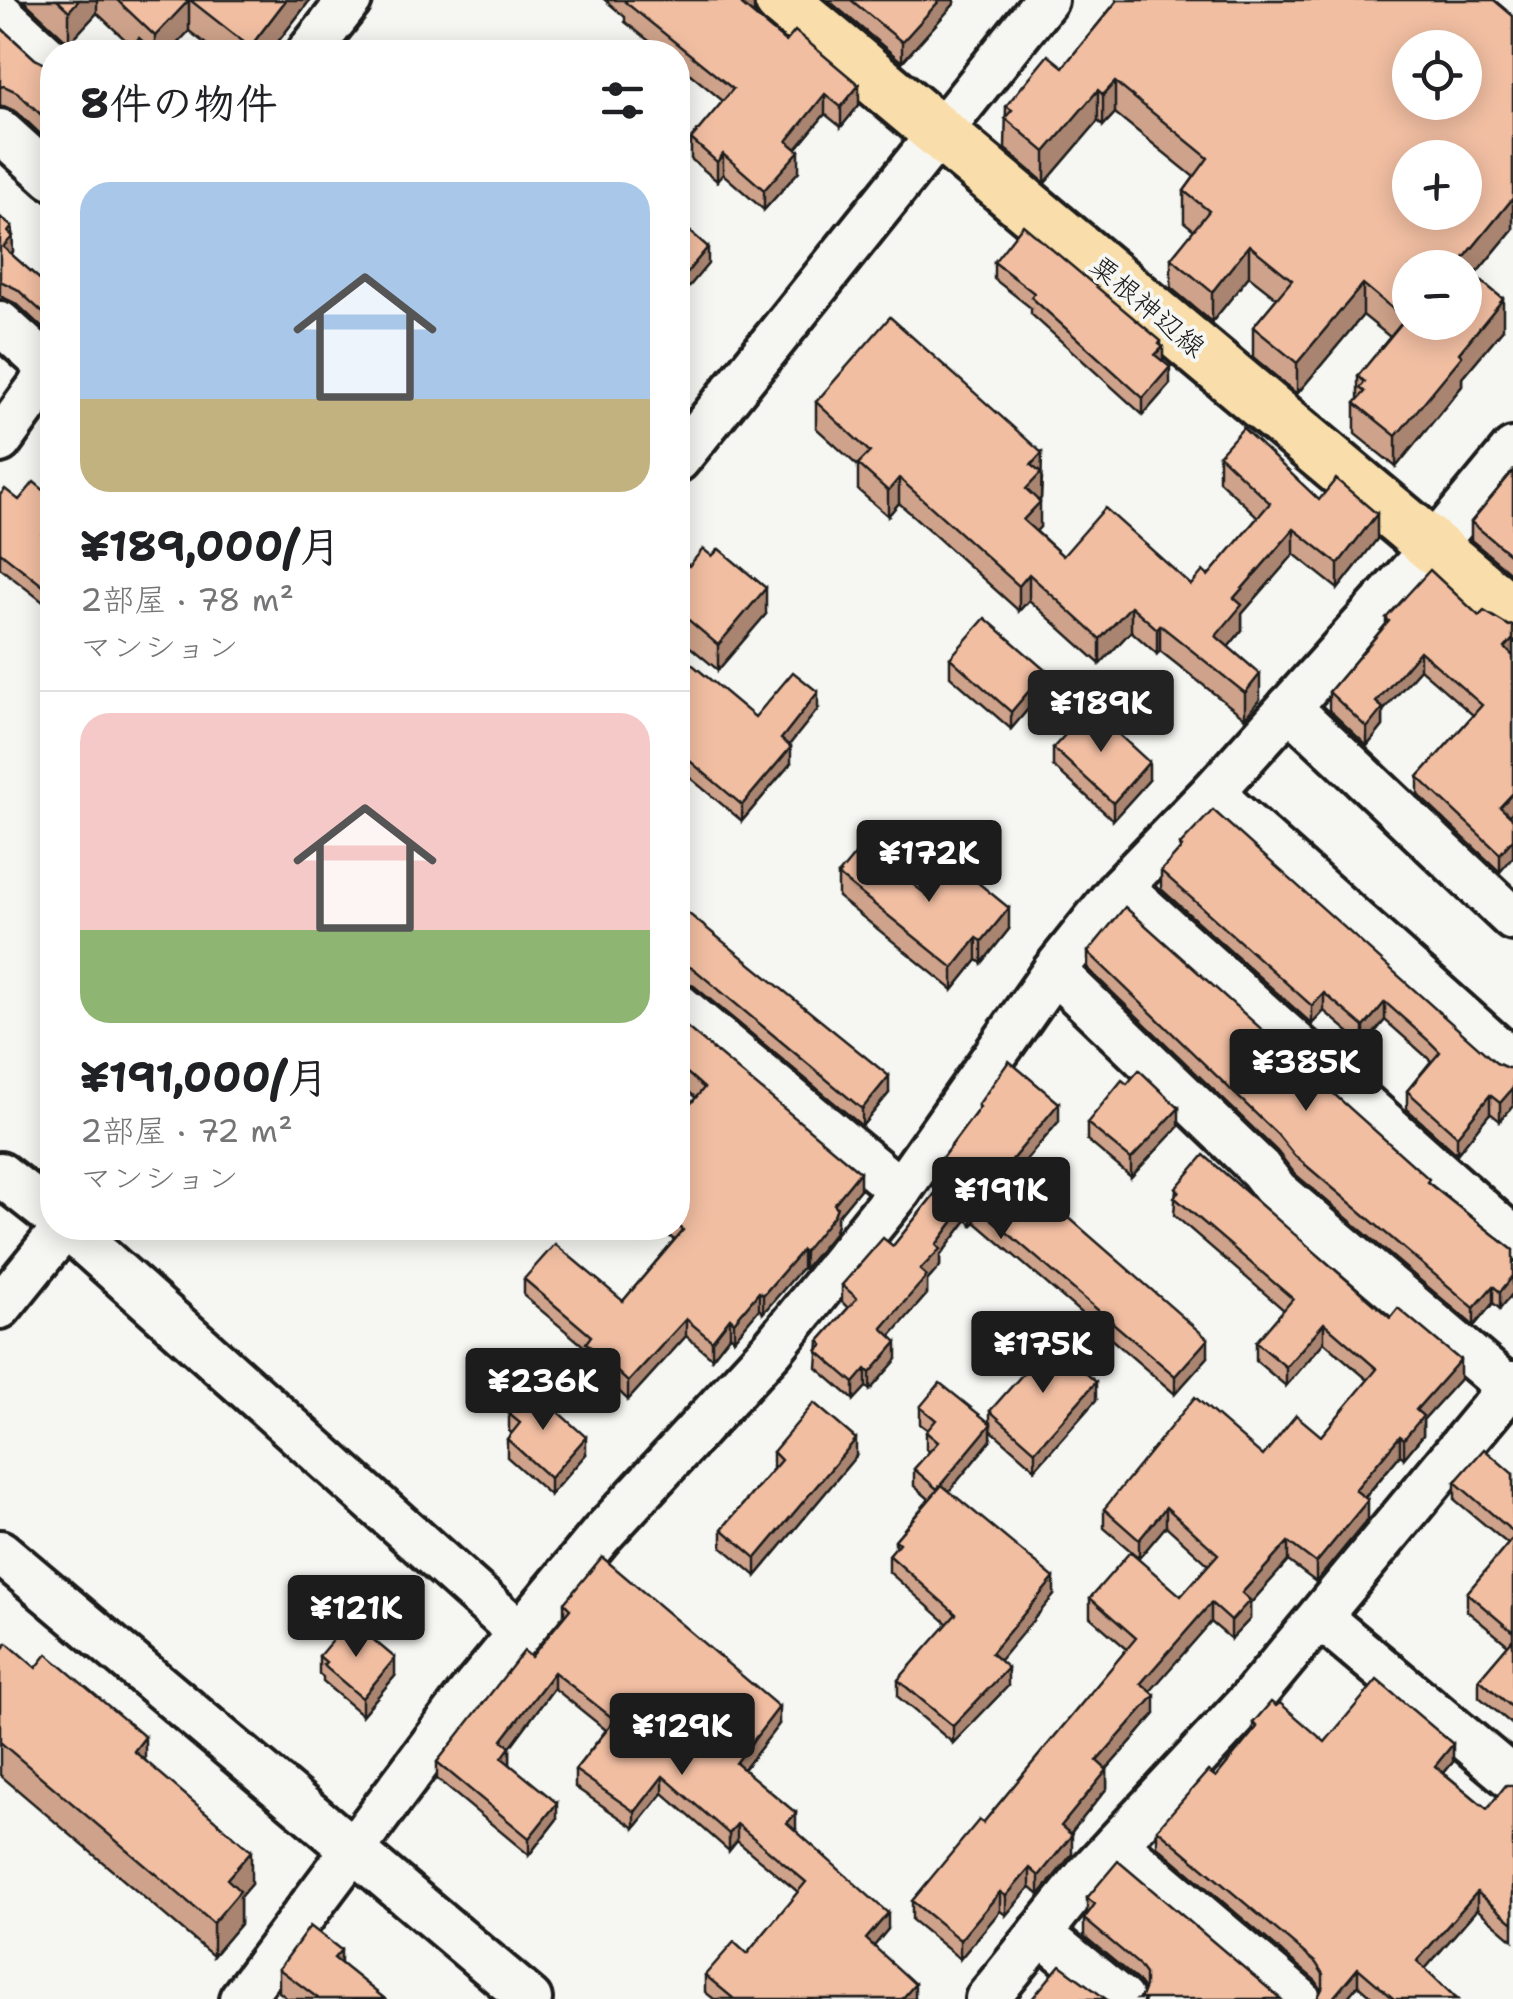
<!DOCTYPE html>
<html lang="ja">
<meta charset="utf-8">
<style>
:root{--surface:#fff;--page:#f6f6f6;--text:#202124;--muted:#757577;--line:#e0e0e0;--accent:#1c1c1c}
body{margin:0;font-family:"Shantell Sans","Klee One",sans-serif;background:var(--page);color:var(--text);height:100vh;display:flex;flex-direction:column;font-size:38px;white-space:nowrap}
*{box-sizing:border-box;margin:0}
p{font-size:32px;color:var(--muted)}
.icon{flex:none;width:55px;height:55px;fill:none;stroke:currentColor;stroke-width:2;stroke-linecap:round;stroke-linejoin:round}
.map{position:relative;flex:1;overflow:hidden}
.side{position:absolute;left:40px;top:40px;width:650px;height:1200px;display:flex;flex-direction:column;background:var(--surface);border-radius:40px;box-shadow:0 5px 25px #0003}
.side>*{flex:none}
.fabs{position:absolute;left:1392px;top:30px;display:grid;gap:20px}
.fabs a{display:grid;place-items:center;width:90px;height:90px;border-radius:50%;background:var(--surface);box-shadow:0 5px 25px #0003;font-size:50px}
.price{position:absolute;translate:-50% -85px;padding:0 22px;border-radius:10px;background:var(--accent);color:#fff;font-size:32px;line-height:65px;filter:drop-shadow(0 2px 5px #0008)}
.price::after{content:'';position:absolute;left:50%;top:60px;width:30px;height:22px;margin-left:-15px;background:inherit;clip-path:polygon(0 0,100% 0,50% 100%)}
.price.on{background:#222;color:#fff}
ul{padding:0;list-style:none}
li{display:grid;align-content:center;gap:20px;height:530px;padding:0 40px}
li+li{border-top:2px solid var(--line)}
li span{display:grid;place-items:center;height:310px;border-radius:30px;color:#555}
li>.icon{margin-inline-start:auto}
span .icon{width:180px;height:180px;fill:#fffc;stroke-width:1}
li b{font-size:42px}
h2{display:flex;justify-content:space-between;align-items:center;height:120px;padding:0 40px;font-size:42px}
.map>svg:first-child{display:block}
.lines{fill:none;stroke-linecap:round;stroke-linejoin:round}
.minor-casing{stroke:#1c1c1c;stroke-width:50}
.major-casing{stroke:#1c1c1c;stroke-width:60}
.minor{stroke:#f6f6f2;stroke-width:42}
.major{stroke:#f9deab;stroke-width:52}
.wall{fill:#cfa38b;stroke:#1c1c1c;stroke-width:2.5}
.shaded-wall{fill:#a98571;stroke:#1c1c1c;stroke-width:2.5}
.building{fill:#f1bea2;stroke:#1c1c1c;stroke-width:2.5;fill-rule:evenodd}
.labels{text-anchor:middle;dominant-baseline:central;stroke-width:8;stroke-linejoin:round;paint-order:stroke}
.street-label{font-size:28px;fill:#1c1c1c;stroke:#f6f6f2}
</style>
<div class="map">
<svg width="1513" height="1999" viewBox="0 0 1513 1999">
<rect width="100%" height="100%" fill="#f6f6f2"/>
<filter id="ink" filterUnits="userSpaceOnUse"><feTurbulence type="fractalNoise" baseFrequency=".01" numOctaves="2"/><feDisplacementMap in="SourceGraphic" scale="20" xChannelSelector="R" yChannelSelector="G"/><feConvolveMatrix kernelMatrix="1 2 1 2 8 2 1 2 1" color-interpolation-filters="sRGB"/></filter>
<g filter="url(#ink)">
<g class="lines">
<defs>
<g id="minor">
<path d="M0,13l52,48"/>
<path d="M309,52l41,-52"/>
<path d="M0,131l52,47"/>
<path d="M0,323l52,47"/>
<path d="M0,441l52,-72"/>
<path d="M678,460l368,-460"/>
<path d="M1289,707l224,212"/>
<path d="M1212,793l301,269"/>
<path d="M1121,887l392,351"/>
<path d="M1054,971l206,198 17,22 232,197"/>
<path d="M678,1005l222,185"/>
<path d="M0,1174l52,41"/>
<path d="M68,1228l452,405"/>
<path d="M0,1307l64,-79"/>
<path d="M0,1552l530,447"/>
<path d="M1320,1617l193,162"/>
<path d="M1116,1844l183,155"/>
<path d="M1040,1933l81,66"/>
<path d="M241,1999l227,-303 133,-161 171,-186 128,-159 154,-219 67,-84 91,-94 220,-245 81,-98"/>
<path d="M987,1999l101,-125 165,-177 260,-314"/>
</g>
<path id="major" d="M781,0l732,614"/>
</defs>
<use href="#minor" class="minor-casing"/>
<use href="#major" class="major-casing"/>
<use href="#minor" class="minor"/>
<use href="#major" class="major"/>
</g>
<g class="wall">
<path d="M23,0h287l-40,52h-54l-27,-21 -20,21h-43l6,-6 -35,-33 -28,30z"/>
<path d="M605,0h149v12l-2,1 107,92 -18,22 -16,-13 -29,35 3,22 -35,39 -41,-36 -6,7 -26,-22v-20l32,-38 -45,-37v-12h-15l-38,-30v-5z"/>
<path d="M828,0h126v4l-52,58z"/>
<path d="M1116,0h378l19,16v213l-38,46 28,54 -41,49v8l-66,81 -41,-33v-31l3,-3v-24l32,-39 -27,-22 -66,79 -44,-37v-30l24,-29 -28,-22 -37,46 -41,-34v-30l23,-28 -10,-8v-31l10,-14 -79,-64 -12,13 -5,-5 -53,62 -40,-34 1,-43 57,-39 53,-65z"/>
<path d="M0,27l35,32 12,6h5v80l-35,-33 -13,-6 -4,1z"/>
<path d="M0,217l12,18 1,17 -2,2 41,36v47l-35,-33 -17,-8z"/>
<path d="M994,262l167,84 2,16 7,22 -27,31 -112,-101v-6l-37,-29z"/>
<path d="M816,402l226,77 -1,19 -2,3 1,26 -4,4 27,25 128,29 17,-9 50,-59 -39,-36v-26l100,45 58,39 -39,50 -44,-35 -52,60v16l-14,17 32,52 -15,19 -85,-67 -3,3 -26,-23 -31,33 -71,-64 -10,11 -120,-108 -11,13 -30,-26v-24l-42,-38z"/>
<path d="M1513,471v104l-42,-35v-18z"/>
<path d="M0,495l19,5 33,-3v41l-2,3 2,1v67l-52,-41z"/>
<path d="M678,556l11,10 77,48 -48,56 -40,-33z"/>
<path d="M1479,616l30,10 4,-1v186l-4,4 -9,57 -82,-77v-18l55,-62 -53,-46 -37,42v15l-16,20 -38,-36v-18l57,-68v-6z"/>
<path d="M950,658l96,30 -35,41 -61,-53z"/>
<path d="M678,674l77,43 63,-8 -29,36 2,18 -49,58 -64,-53z"/>
<path d="M1053,748l96,32 -36,40 -60,-54z"/>
<path d="M1180,845l316,218 11,5 -7,53 -10,-8 -33,41 -50,-45v-18l24,-30 -1,-1 -45,-40 -21,25 -40,-34 -12,13 -151,-135v-18l19,-21z"/>
<path d="M838,875l90,21 81,33 -27,34 -5,-3 -24,30 -115,-93z"/>
<path d="M678,905l211,188 -27,33 -168,-140 -13,-6 -3,1z"/>
<path d="M1088,952l341,231 84,67 -13,59 -7,-6 -19,23 -179,-152 -18,-23 -189,-182z"/>
<path d="M678,1020l182,169 -23,28v7l-3,9 -30,36 -2,-1 -39,45 -4,-4 -25,30 -4,-4 -18,23 -26,-22 -58,64 -42,-40v-12l-62,-52v-17l99,22 51,-61 -14,-12h18v-109l18,-21 -18,-16z"/>
<path d="M978,1105l81,16 -45,54 194,182 -33,37 -200,-172 -3,3 -5,-5 -27,36v10l-13,15v13l-37,42 7,23 -27,31 -4,-3 -12,13 -37,-32 2,-27 29,-33 -6,-6v-17l51,-39 44,-55 -4,-4v-17l45,-60z"/>
<path d="M1087,1123l92,3 -48,51 -44,-37z"/>
<path d="M1176,1188l284,191 -37,41v15l-19,23 -4,-3 -35,43 3,21 -52,63 -28,-21 -38,43v15l-19,20 -20,-17 -61,69 5,23 -48,55v19l-37,46 2,20 -33,41 -9,-8 -24,28 -6,-4 -40,48 -48,-39v-19l71,-78 144,-174 -37,-32v-19l91,-2 28,-31 -43,-39 -27,32 -35,-30v-19l217,-73 47,-56 -44,-38 -38,44 -30,-25v-19l28,-32 -110,-95z"/>
<path d="M1096,1400l-61,69 -44,-39v10l-42,51 105,104 -55,65 9,26 -55,57 -55,-46v-17l50,-56 -59,-52v-17l6,-7v-8l34,-41 -15,-13v-17l16,-17 -4,-3v-17l2,-2 -8,-6v-17l70,16v-12z"/>
<path d="M509,1414l77,40 -36,41 -43,-38v-18l5,-6 -3,-2z"/>
<path d="M773,1452l83,4 -100,120 -34,-29v-18l51,-60z"/>
<path d="M1513,1474v251l-34,-28v-18l29,-34 -41,-34v-18l41,-49 -53,-44v-18z"/>
<path d="M564,1603l215,121 -35,45 52,60 -1,1 93,99 -14,17 41,53h-201l-9,-7v-17l42,-21 51,-62 -61,-51 -8,10 -66,-58 -28,35 -60,-41v-17l31,-40 -52,-42 -44,59v17l47,55 -28,36 -92,-76v-17l94,-105 33,-40z"/>
<path d="M0,1652l145,108 106,124 -11,13v27l-27,32 -213,-181z"/>
<path d="M319,1656l76,20 -33,39 -39,-33v-5l-4,-3z"/>
<path d="M1253,1723l72,19 128,20 -9,11 43,36 26,-24v155l-36,-31 -52,60 32,30h-83l-16,-14 -12,14h-29l5,-9 -6,-9 -159,-135v-17l59,-52 37,-45z"/>
<path d="M1087,1898l194,101 -140,-2 3,-7 -7,-10 -53,-44v-17l3,-4z"/>
<path d="M341,1964l44,35h-97l-9,-7v-23z"/>
</g>
<g class="shaded-wall">
<path d="M79,0h18v13l-28,30v-32z"/>
<path d="M189,0v31l-20,21h-14v-16z"/>
<path d="M286,0h24l-40,52h-20v-5z"/>
<path d="M746,0h8v12l-12,13v-20z"/>
<path d="M940,0h14v4l-52,58v-20z"/>
<path d="M1115,82v31l-12,13v-31z"/>
<path d="M859,85v20l-18,22v-20z"/>
<path d="M1098,90v31l-53,62v-31z"/>
<path d="M825,94v20l-38,46v-19z"/>
<path d="M799,151v20l-35,39v-20z"/>
<path d="M723,154v20l-6,7v-19z"/>
<path d="M1513,198v31l-48,58 -5,-24z"/>
<path d="M12,227l1,25 -10,11v-16l5,-15z"/>
<path d="M1249,245v31l-37,46v-30z"/>
<path d="M708,247v17l-30,36v-17z"/>
<path d="M1363,284v31l-66,79v-31z"/>
<path d="M1503,299v30l-41,49v8l-66,81v-31l63,-83z"/>
<path d="M1161,341v7l2,-1v17l-8,-9z"/>
<path d="M1170,367v17l-27,31v-17z"/>
<path d="M1042,453l-1,45 -15,17v-26l5,-24z"/>
<path d="M899,478v25l-11,13v-25z"/>
<path d="M1040,502v25l-17,18v-25z"/>
<path d="M1377,514v25l-39,50v-25z"/>
<path d="M52,521v17l-10,12v-16z"/>
<path d="M1294,529v25l-52,60v16l-26,32v-26l18,-38z"/>
<path d="M1029,574v26l-10,11v-25z"/>
<path d="M766,588v26l-48,56v-25z"/>
<path d="M1131,606v25l-31,33v-25z"/>
<path d="M1160,625v26l-3,3v-25z"/>
<path d="M1513,639v18l-8,-9z"/>
<path d="M1420,651v18l-37,42v15l-16,20v-18l9,-26z"/>
<path d="M1046,671v17l-35,41v-17z"/>
<path d="M1260,674v25l-15,19v-25z"/>
<path d="M818,692v17l-37,46v-16z"/>
<path d="M791,747v16l-49,58v-16z"/>
<path d="M1149,762v18l-36,40v-17z"/>
<path d="M1513,793v18l-13,14v-18z"/>
<path d="M1513,839v18l-13,15v-18z"/>
<path d="M1009,908v21l-27,34v-22z"/>
<path d="M977,938v22l-24,30v-22z"/>
<path d="M1324,993v18l-12,13v-18z"/>
<path d="M1385,1002v18l-21,25v-18z"/>
<path d="M889,1076v17l-27,33v-17z"/>
<path d="M1513,1088v18l-13,15v-18z"/>
<path d="M1490,1095v18l-33,41v-18z"/>
<path d="M1059,1103v18l-54,64v-17z"/>
<path d="M1179,1108v18l-48,51v-18z"/>
<path d="M860,1172v17l-23,28v7l-3,9 -30,36v-17l30,-48z"/>
<path d="M967,1203v17l-27,36v10l-13,15v13l-45,52v-18l38,-58 16,-25z"/>
<path d="M975,1205v17l-3,3v-18z"/>
<path d="M802,1250v18l-39,45v-18z"/>
<path d="M1513,1276v17l-13,16v-17z"/>
<path d="M1493,1286v17l-19,23v-18z"/>
<path d="M759,1292v17l-25,30v-17z"/>
<path d="M730,1318v17l-18,23v-17z"/>
<path d="M686,1319v17l-58,64v-18z"/>
<path d="M1324,1323v19l-38,44v-19z"/>
<path d="M1208,1339v18l-33,37v-18z"/>
<path d="M897,1342v17l-27,31v-17z"/>
<path d="M1460,1360v19l-37,41v15l-19,23v-19l12,-29z"/>
<path d="M866,1369v18l-12,13v-17z"/>
<path d="M1096,1382v18l-61,69v-18z"/>
<path d="M991,1424v16l-54,66v-17z"/>
<path d="M1400,1436v19l-45,54v-19z"/>
<path d="M586,1437v17l-36,41v-17z"/>
<path d="M856,1439v17l-100,120v-18z"/>
<path d="M1368,1500v19l-52,63v-19z"/>
<path d="M1166,1507v19l-27,32v-18z"/>
<path d="M1288,1542v19l-38,43v15l-19,20v-18l11,-28z"/>
<path d="M1054,1578v17l-63,76v-18z"/>
<path d="M1211,1603v19l-70,80v-19z"/>
<path d="M395,1658v18l-33,39v-17z"/>
<path d="M1008,1668v18l-55,57v-17z"/>
<path d="M554,1672v16l-47,63 3,-4v16l-8,11v-34z"/>
<path d="M1155,1695v19l-58,66v-19z"/>
<path d="M779,1707v17l-43,56v-17z"/>
<path d="M145,1737v34l-11,-20z"/>
<path d="M1453,1744v18l-18,21v-17z"/>
<path d="M1107,1770v18l-46,57v-19z"/>
<path d="M663,1776v17l-28,35v-16z"/>
<path d="M557,1803v16l-28,36v-17z"/>
<path d="M796,1813v16l-9,11v-17z"/>
<path d="M737,1824v17l-8,10v-17z"/>
<path d="M1072,1835v19l-33,41v-19z"/>
<path d="M251,1851v33l-11,13v27l-27,32v-33l14,-44z"/>
<path d="M1030,1868v19l-24,28v-19z"/>
<path d="M1000,1892v19l-40,48v-19z"/>
<path d="M1477,1892v17l-60,69v-17z"/>
<path d="M888,1913v16l-22,27v-17z"/>
<path d="M341,1950v24l-7,-16z"/>
<path d="M1358,1968v17l-12,14h-14z"/>
<path d="M915,1984v15h-13z"/>
</g>
<g class="building">
<path d="M57,0h22l-10,11z"/>
<path d="M117,0h72l-34,36z"/>
<path d="M190,0h96l-36,47z"/>
<path d="M627,0h119l-4,5 44,37 9,-11 64,54 -18,22 -16,-13 -38,47 12,10 -35,39 -41,-36 -6,8 -26,-23 42,-50 -108,-87z"/>
<path d="M851,0h89l-38,42z"/>
<path d="M1118,0h376l19,16v182l-53,65 43,36 -44,54 3,3 -66,80 -41,-33 10,-11 -5,-4 5,-6 -7,-6 47,-57 -42,-35 -66,79 -44,-36 39,-47 -43,-35 -37,47 -41,-34 38,-47 -25,-20 24,-33 -93,-76 -12,13 -5,-5 -53,62 -40,-34 7,-8 -6,-4 42,-51 15,12zM1410,48h55v54h-55zM1410,158h55v54h-55zM1410,268h55v54h-55z"/>
<path d="M0,27l35,32 12,6h5v60l-35,-33 -13,-6 -4,1z"/>
<path d="M139,38l15,14h-28z"/>
<path d="M0,217l12,10 -4,5 5,4 -10,11 49,43v31l-35,-32 -17,-8z"/>
<path d="M678,221l30,26 -30,36z"/>
<path d="M1023,225l138,116 -2,3 4,3 -8,8 15,12 -27,31 -112,-101 3,-4 -40,-31z"/>
<path d="M890,317l152,136 -11,12 10,8 -15,16 14,13 -17,18 40,36 42,-48 86,77 12,-14 5,5 62,-73 -51,-48 24,-27 76,72 17,-21 41,35 -39,50 -44,-35 -60,69 8,7 -26,31 44,38 -15,19 -85,-68 -3,4 -26,-23 -31,33 -71,-65 -10,12 -120,-108 -11,13 -30,-27 12,-12 -54,-50z"/>
<path d="M1513,471v86l-42,-35z"/>
<path d="M34,482l18,15v24l-10,13 10,8v51l-52,-41v-57l5,-6 14,11z"/>
<path d="M703,549l9,7 7,-7 47,39 -48,57 -40,-34v-55l11,10z"/>
<path d="M1430,570l49,46 5,-5 25,15 4,-1v14l-8,9 8,8v137l-13,14 13,12v20l-13,15 -82,-77 64,-72 -62,-54 -44,51 7,6 -16,20 -38,-36 60,-71 -3,-3z"/>
<path d="M985,618l61,53 -35,41 -61,-54z"/>
<path d="M688,661l67,56 38,-45 25,20 -37,47 10,8 -49,58 -64,-54v-77z"/>
<path d="M1090,708l59,54 -36,41 -60,-55z"/>
<path d="M1213,810l283,253 11,5h6v20l-13,15 -10,-8 -33,41 -50,-45 33,-39 -10,-10 -45,-40 -21,25 -40,-34 -12,13 -151,-135 21,-24 -2,-2z"/>
<path d="M863,845l65,51 26,-33 55,45 -27,33 -5,-3 -24,30 -115,-93z"/>
<path d="M678,905l211,171 -27,33 -168,-140 -13,-6h-3z"/>
<path d="M1125,907l304,272 -2,3 86,68v26l-13,16 -7,-6 -19,22 -179,-152 -18,-22 -189,-182z"/>
<path d="M678,1020l182,152 -26,32 3,3 -3,8 -30,37 -2,-2 -39,45 -4,-3 -25,30 -4,-4 -18,23 -26,-22 -58,63 -42,-39 5,-7 -67,-57 31,-35 68,57 60,-71 -5,-5v-106l26,-31 -26,-23z"/>
<path d="M1009,1061l50,42 -54,65 52,43 2,-2 149,130 -33,37 -200,-171 -3,2 -5,-4 -31,42 4,4 -20,21 7,6 -45,52 15,14 -27,31 -4,-4 -12,14 -37,-32 6,-6 -4,-4 38,-43 -15,-13 41,-47 10,8 53,-66 -13,-10 47,-63 -2,-2z"/>
<path d="M1139,1070l40,38 -48,51 -44,-36 35,-43 5,4z"/>
<path d="M1204,1155l186,163 8,-10 62,52 -44,50 7,6 -19,23 -4,-3 -45,54 13,10 -52,63 -28,-21 -46,51 8,7 -19,21 -20,-18 -70,80 14,12 -58,66 10,9 -46,56 11,9 -33,41 -9,-8 -24,28 -6,-4 -40,48 -48,-39 67,-81 4,3 153,-185 -46,-40 40,-46 51,44 37,-42 -52,-47 -27,33 -35,-31 91,-112 68,59 33,-41 25,21 56,-67 -53,-46 -38,44 -30,-25 37,-43 -119,-102 5,-6 -3,-3z"/>
<path d="M1051,1342l45,40 -61,69 -45,-40z"/>
<path d="M940,1383l51,41 -54,65 -23,-20 24,-27 -12,-10 10,-12 -16,-13z"/>
<path d="M530,1387l56,50 -36,41 -43,-39 13,-16 -11,-9z"/>
<path d="M814,1403l42,36 -100,119 -34,-29 59,-69 -8,-8z"/>
<path d="M1484,1449l29,25v58l-58,-50z"/>
<path d="M942,1485l112,93 -63,75 17,15 -55,58 -55,-46 58,-66 -67,-59 10,-12 -4,-3z"/>
<path d="M1513,1538v94l-46,-39z"/>
<path d="M602,1557l177,150 -43,56 60,50 -9,10 101,90 -22,26 49,45 -13,15h-168l-29,-24 29,-33 13,12 59,-72 -69,-58 -8,10 -66,-58 -28,36 -60,-42 40,-50 -61,-48 -52,68 8,7 -8,11 55,45 -28,35 -92,-76 87,-111 7,6 39,-48 -6,-6z"/>
<path d="M357,1626l38,32 -33,40 -39,-33 3,-3 -7,-6 21,-25 7,6z"/>
<path d="M1513,1639v69l-34,-29z"/>
<path d="M7,1643l29,25 11,-14 98,83 -11,14 117,100 -24,28 13,12 -27,32 -213,-181v-90z"/>
<path d="M1377,1680l76,64 -18,22 52,43 19,-24h7v138l-36,-31 -60,69 40,38h-63l-36,-31 -26,31h-15l6,-12v-13l-7,-11 -159,-134 51,-58 8,6 41,-50 -4,-4 18,-21 5,4 4,-3 45,39z"/>
<path d="M1118,1861l163,138h-143l3,-2 4,-10v-13l-8,-11 -53,-44 11,-15 -8,-6z"/>
<path d="M310,1926l31,24 -7,8 51,41h-66l-40,-30z"/>
<path d="M1060,1965l46,34h-74z"/>
</g>
</g>
<g class="labels">
<g class="street-label">
<text transform="translate(1148 306) rotate(40)">粟根神辺線</text>
</g>
</g>
</svg>
<div class="fabs">
<a><svg class="icon" aria-label="locate" viewBox="0 0 24 24"><circle cx="12" cy="12" r="6"/><path d="M12 2v4M12 18v4M2 12h4M18 12h4"/></svg></a>
<a>+</a>
<a>−</a>
</div>
<b class="price on" style="left:1101px;top:755px">¥189K</b>
<b class="price" style="left:929px;top:905px">¥172K</b>
<b class="price" style="left:1306px;top:1114px">¥385K</b>
<b class="price" style="left:1001px;top:1242px">¥191K</b>
<b class="price" style="left:1043px;top:1396px">¥175K</b>
<b class="price" style="left:543px;top:1433px">¥236K</b>
<b class="price" style="left:356px;top:1660px">¥121K</b>
<b class="price" style="left:682px;top:1778px">¥129K</b>
<section class="side">
<h2>8件の物件<svg class="icon" aria-label="filters" viewBox="0 0 24 24"><path d="M4 7h16M4 17h16"/><circle cx="9" cy="7" r="2"/><circle cx="15" cy="17" r="2"/></svg></h2>
<ul>
<li><span style="background:linear-gradient(#a9c7e8 70%,#c2b280 0)"><svg class="icon" aria-label="home" viewBox="0 0 24 24"><path d="M3 11l9-7 9 7M6 9v11h12V9"/></svg></span><div><b>¥189,000/月</b><p>2部屋 · 78 m²</p><p>マンション</p></div></li>
<li><span style="background:linear-gradient(#f6c9c9 70%,#8fb573 0)"><svg class="icon" aria-label="home" viewBox="0 0 24 24"><path d="M3 11l9-7 9 7M6 9v11h12V9"/></svg></span><div><b>¥191,000/月</b><p>2部屋 · 72 m²</p><p>マンション</p></div></li>
</ul>
</section>
</div>
